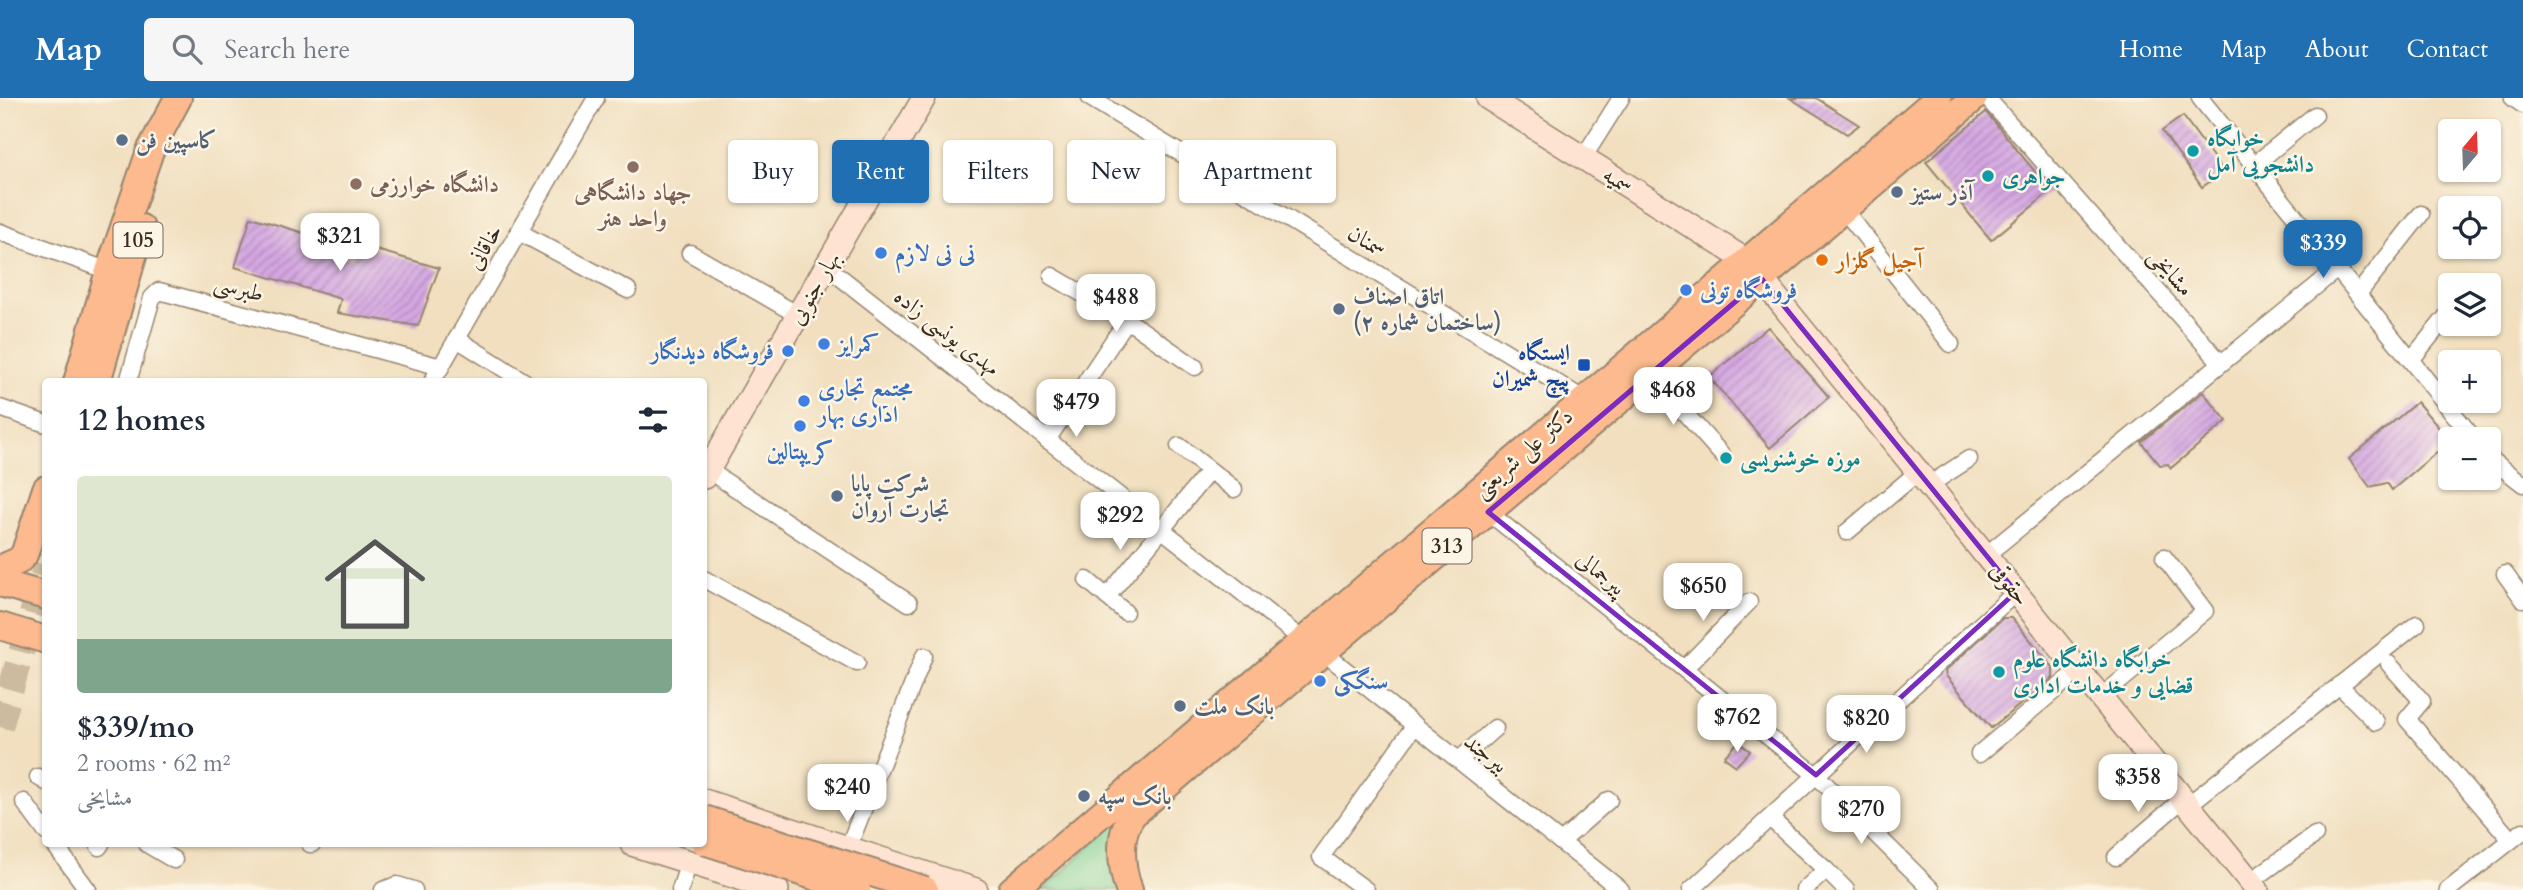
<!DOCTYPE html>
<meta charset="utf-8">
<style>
:root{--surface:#fff;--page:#f6f6f7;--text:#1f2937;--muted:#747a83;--accent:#1f6fb2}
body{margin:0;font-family:Cardo,Amiri,serif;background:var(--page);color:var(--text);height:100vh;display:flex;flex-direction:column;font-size:26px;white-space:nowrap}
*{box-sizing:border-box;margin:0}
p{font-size:23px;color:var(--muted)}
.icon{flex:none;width:38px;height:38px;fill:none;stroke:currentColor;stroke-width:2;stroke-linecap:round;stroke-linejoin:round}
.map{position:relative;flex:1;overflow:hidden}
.drawer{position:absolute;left:42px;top:280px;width:665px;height:469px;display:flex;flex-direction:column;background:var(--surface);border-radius:7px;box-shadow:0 2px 5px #0004}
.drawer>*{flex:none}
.guide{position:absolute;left:728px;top:42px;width:665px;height:63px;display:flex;gap:14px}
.needle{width:46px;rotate:19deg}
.tools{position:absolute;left:2438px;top:21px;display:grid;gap:14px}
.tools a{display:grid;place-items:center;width:63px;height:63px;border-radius:7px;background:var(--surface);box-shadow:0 2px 5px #0004;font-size:35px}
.price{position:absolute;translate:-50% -60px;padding:0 16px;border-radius:14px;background:#fff;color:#222;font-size:23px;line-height:46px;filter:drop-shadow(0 2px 4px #0008)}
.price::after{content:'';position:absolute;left:50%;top:42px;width:21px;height:16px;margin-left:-10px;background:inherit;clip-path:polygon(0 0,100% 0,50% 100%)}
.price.active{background:var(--accent);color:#fff}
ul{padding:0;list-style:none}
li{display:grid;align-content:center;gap:14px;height:371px;padding:0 35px}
li span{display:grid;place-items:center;height:217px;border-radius:7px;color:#555}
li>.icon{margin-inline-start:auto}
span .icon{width:126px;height:126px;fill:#fffc;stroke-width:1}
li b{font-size:30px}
h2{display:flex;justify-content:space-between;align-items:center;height:84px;padding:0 35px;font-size:30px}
.tag{padding:0 24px;border-radius:7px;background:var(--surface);box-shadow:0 2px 5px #0004;font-size:24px;line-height:63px}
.tag.active{background:var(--accent);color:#fff}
header{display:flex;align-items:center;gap:42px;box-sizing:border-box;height:98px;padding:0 35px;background:var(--accent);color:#fff}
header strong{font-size:33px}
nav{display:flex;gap:38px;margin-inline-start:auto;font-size:24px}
.search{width:490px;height:63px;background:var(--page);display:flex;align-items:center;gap:18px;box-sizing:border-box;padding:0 24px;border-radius:7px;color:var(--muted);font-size:26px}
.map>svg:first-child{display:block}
.green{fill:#7ccf92;stroke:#5c7c58;stroke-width:2}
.building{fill:url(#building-hatch)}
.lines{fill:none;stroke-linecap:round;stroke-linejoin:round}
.primary-tunnel{stroke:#cdbb9f;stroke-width:26;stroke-dasharray:26 13;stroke-linecap:butt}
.street-casing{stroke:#96846e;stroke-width:19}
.secondary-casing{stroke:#96846e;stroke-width:26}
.primary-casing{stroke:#96846e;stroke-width:30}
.street{stroke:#fff;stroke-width:16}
.secondary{stroke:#fee3d2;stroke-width:23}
.primary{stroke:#fcba8e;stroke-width:26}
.primary-bridge-casing{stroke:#96846e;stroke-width:30;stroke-linecap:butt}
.primary-bridge{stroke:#fcba8e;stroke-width:26}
.marked{fill:none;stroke:#7b2cbf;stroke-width:5;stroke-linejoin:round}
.service-dot{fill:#5c6f8a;stroke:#fcf5e5;stroke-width:2.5}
.culture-dot{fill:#0f9aa8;stroke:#fcf5e5;stroke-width:2.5}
.education-dot{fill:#8d6e63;stroke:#fcf5e5;stroke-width:2.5}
.shop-dot{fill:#3f7fe0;stroke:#fcf5e5;stroke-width:2.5}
.food-dot{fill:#e8710a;stroke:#fcf5e5;stroke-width:2.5}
.transit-dot{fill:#1a4fb4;stroke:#fcf5e5;stroke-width:2.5}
.labels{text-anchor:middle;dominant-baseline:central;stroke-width:5;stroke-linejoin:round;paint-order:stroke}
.shield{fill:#fcf5e5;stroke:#75675a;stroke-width:2}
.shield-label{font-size:21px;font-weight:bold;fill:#3b2a1e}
.culture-label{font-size:23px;font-weight:bold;fill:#0d838f;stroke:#fcf5e5;text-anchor:start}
.service-label{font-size:23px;font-weight:bold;fill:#4e5e75;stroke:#fcf5e5;text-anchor:start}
.street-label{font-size:23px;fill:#3b2a1e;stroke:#fcf5e5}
.education-label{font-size:23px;font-weight:bold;fill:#785e54;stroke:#fcf5e5;text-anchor:start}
.shop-label{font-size:23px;font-weight:bold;fill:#366cbe;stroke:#fcf5e5;text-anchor:start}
.food-label{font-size:23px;font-weight:bold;fill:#c56008;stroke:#fcf5e5;text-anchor:start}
.transit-label{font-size:23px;font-weight:bold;fill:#164399;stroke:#fcf5e5;text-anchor:end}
</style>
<header>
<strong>Map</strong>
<div class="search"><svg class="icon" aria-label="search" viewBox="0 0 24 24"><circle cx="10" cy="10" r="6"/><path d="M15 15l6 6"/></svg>Search here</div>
<nav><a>Home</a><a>Map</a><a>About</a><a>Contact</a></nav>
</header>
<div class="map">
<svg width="2523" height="792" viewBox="0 0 2523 792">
<defs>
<pattern id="building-hatch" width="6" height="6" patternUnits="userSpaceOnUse" patternTransform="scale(1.75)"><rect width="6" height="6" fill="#d5a7e3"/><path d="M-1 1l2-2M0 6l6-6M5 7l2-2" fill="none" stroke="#ae88b7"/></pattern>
</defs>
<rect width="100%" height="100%" fill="#fcf5e5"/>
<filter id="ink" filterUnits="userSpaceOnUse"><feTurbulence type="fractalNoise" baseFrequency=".0143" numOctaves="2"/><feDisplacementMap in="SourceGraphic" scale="14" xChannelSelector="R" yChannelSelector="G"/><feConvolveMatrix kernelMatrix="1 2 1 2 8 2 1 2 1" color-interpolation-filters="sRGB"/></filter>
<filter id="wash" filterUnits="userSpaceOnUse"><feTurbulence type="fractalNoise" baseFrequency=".00686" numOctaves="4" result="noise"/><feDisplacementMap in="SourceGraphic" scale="28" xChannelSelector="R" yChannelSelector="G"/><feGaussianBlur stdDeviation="1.57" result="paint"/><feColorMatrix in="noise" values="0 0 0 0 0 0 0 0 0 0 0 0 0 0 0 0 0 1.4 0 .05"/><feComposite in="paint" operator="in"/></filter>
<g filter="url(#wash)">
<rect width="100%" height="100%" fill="#f1dfbf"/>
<path class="green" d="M1118,721l6,71h-81z"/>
<g id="blocks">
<g class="building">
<path d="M1790,0h26l43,27 -12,9z"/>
<path d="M1986,14l65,79 -60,49 -65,-78z"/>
<path d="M2183,18l41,56 -22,15 -40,-56z"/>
<path d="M251,119l76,23v13l26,5 2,-14 84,24 -21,58 -81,-13 4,-14 -106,-32z"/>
<path d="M1768,229l61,70 -59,51 -61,-71z"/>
<path d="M2203,294l24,29 -56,47 -3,-4 -8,1 -19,-23z"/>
<path d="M2417,304l33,39 -58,49 -5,-7 -17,4 -21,-28z"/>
<path d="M2003,520h9l41,49v11l-62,50 -45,-52 -1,-5z"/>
<path d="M1738,644l12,9 -14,15 -12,-9z"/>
</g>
</g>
</g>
<g filter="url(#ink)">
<use href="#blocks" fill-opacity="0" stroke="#96846e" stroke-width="2"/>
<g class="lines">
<path class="primary-tunnel" d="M0,629l46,-162"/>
<defs>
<g id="street">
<path d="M1090,0l495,302"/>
<path d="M1987,0l234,265"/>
<path d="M2200,0l274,341"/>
<path d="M2513,0l10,7"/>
<path d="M1583,60l38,-60"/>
<path d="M2254,67l61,-50"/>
<path d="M1844,112l107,134"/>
<path d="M0,134l109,39"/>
<path d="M519,134l109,58"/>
<path d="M690,155l108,62"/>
<path d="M826,168l478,375"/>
<path d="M1052,178l75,44 68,47"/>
<path d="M2358,196l63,-80"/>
<path d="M457,241l68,43"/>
<path d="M2411,262l39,-48"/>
<path d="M1650,276l73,82"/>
<path d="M128,284l24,-84 7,-7 282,76"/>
<path d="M432,284l164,-284"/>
<path d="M0,310l46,16"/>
<path d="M1047,342l80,-120"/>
<path d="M1179,348l55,43"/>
<path d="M2488,359l35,27"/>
<path d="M708,372l201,133"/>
<path d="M1929,387l40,-26"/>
<path d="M1488,414l328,263 116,115"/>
<path d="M1847,434l71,-60"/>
<path d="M1986,457l351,-286"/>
<path d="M2505,476l18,25"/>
<path d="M704,481l153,84"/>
<path d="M1087,482l38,32"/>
<path d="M1107,499l102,-126"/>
<path d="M1323,554l298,238"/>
<path d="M2389,566l33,37 -15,18 104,121"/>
<path d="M1684,571l65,-67"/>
<path d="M2339,587l37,37"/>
<path d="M2101,599l104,-86 -41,-54"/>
<path d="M1979,656l100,-84"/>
<path d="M1459,662l36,-32"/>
<path d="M38,679l8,5"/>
<path d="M24,704l22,30"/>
<path d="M2188,707l229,-181"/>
<path d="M1770,720l56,52 -22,20"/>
<path d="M1561,744l48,-42"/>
<path d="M54,746l34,46"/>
<path d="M147,746l27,16"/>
<path d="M310,746h2"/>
<path d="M99,749l2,-3"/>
<path d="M848,750l76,-192"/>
<path d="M2116,759l67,-58"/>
<path d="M1826,772l20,20"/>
<path d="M2250,784l65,-47"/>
<path d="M383,792l14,-5 17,5"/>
<path d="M680,792l9,-28"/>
<path d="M1366,792l-45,-33 94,-132"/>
<path d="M1691,792l325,-298"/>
<path d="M2448,792l75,-59"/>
</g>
<g id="secondary">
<path d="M1488,0l259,163 510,629"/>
<path d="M704,379l220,-379"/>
<path d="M704,703l272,89"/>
<path d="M632,746l145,46"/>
</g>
<g id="primary">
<path d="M77,284l32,-111 41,-120 28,-53"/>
<path d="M97,284l44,-154"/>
<path d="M0,471l18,-8 6,-6 22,-66"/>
<path d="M0,485l46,13"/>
<path d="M0,528l46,14"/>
<path d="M1012,792l926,-792"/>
<path d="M1129,792c-8,-23 -12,-55 4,-76l841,-716"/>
</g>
</defs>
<use href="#street" class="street-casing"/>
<use href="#secondary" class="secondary-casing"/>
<use href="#primary" class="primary-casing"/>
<use href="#street" class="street"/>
<use href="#secondary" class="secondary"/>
<use href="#primary" class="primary"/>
<defs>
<g id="primary-bridge">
<path d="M704,721l221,71"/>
<path d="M704,743l153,49"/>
</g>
</defs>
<use href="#primary-bridge" class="primary-bridge-casing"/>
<use href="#primary-bridge" class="primary-bridge"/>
</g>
</g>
<path class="marked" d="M1762,181l254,313 -200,183 -328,-263z"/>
<g class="service-dot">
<circle cx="122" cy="42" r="7"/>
<circle cx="1897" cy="94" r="7"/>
<circle cx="1339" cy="211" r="7"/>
<circle cx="837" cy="398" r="7"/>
<circle cx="1180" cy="608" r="7"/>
<circle cx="1084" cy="698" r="7"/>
</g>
<g class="culture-dot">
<circle cx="2193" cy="53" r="7"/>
<circle cx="1988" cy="78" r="7"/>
<circle cx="1726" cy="360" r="7"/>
<circle cx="1999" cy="574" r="7"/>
</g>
<g class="education-dot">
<circle cx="633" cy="69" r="7"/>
<circle cx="356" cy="86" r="7"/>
</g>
<g class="shop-dot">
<circle cx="881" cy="155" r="7"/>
<circle cx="1686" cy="192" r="7"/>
<circle cx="824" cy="246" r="7"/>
<circle cx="788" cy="253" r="7"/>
<circle cx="804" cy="303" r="7"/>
<circle cx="800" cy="328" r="7"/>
<circle cx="1320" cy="583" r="7"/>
</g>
<circle class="food-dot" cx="1822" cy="162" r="7"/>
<rect class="transit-dot" x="1577" y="260" width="14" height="14" rx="3.5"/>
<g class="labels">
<g class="shield">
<rect x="113.5" y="124.5" width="49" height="35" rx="5"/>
<rect x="1422.5" y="430.5" width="49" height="35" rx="5"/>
</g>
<g class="shield-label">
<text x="138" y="142">105</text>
<text x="1447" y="448">313</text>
</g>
<g class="culture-label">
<text x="2207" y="40">خوابگاه<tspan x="2207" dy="26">دانشجویی آمل</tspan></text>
<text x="2002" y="78">جواهری</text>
<text x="1740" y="360">موزه خوشنویسی</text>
<text x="2013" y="561">خوابگاه دانشگاه علوم<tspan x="2013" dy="26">قضایی و خدمات اداری</tspan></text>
</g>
<g class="service-label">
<text x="136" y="42">کاسپین فن</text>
<text x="1911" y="94">آذر ستیز</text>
<text x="1353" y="198">اتاق اصناف<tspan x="1353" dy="26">(ساختمان شماره ۲)</tspan></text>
<text x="851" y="385">شرکت پایا<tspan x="851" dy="26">تجارت آروان</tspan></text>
<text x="1194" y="608">بانک ملت</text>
<text x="1098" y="698">بانک سپه</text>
</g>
<g class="street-label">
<text transform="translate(1618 82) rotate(32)">سمیه</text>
<text transform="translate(1367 143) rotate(31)">سمنان</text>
<text transform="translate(484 149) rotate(-60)">خاقانی</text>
<text transform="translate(2171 174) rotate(49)">مشایخی</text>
<text transform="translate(239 190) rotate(15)">طبرسی</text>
<text transform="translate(814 190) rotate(-60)">بهار جنوبی</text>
<text transform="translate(947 234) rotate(38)">مهدی یونسی زاده</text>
<text transform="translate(1523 355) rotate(-41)">دکتر علی شریعتی</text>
<text transform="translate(1601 475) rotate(39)">پیرجمالی</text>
<text transform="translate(2010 486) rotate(51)">حقوقی</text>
<text transform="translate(1486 655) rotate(38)">بیرجند</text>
</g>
<g class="education-label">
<text x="370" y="86">دانشگاه خوارزمی</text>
<text x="633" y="94" text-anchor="middle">جهاد دانشگاهی<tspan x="633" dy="26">واحد هنر</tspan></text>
</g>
<g class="shop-label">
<text x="895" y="155">نی نی لازم</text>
<text x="1700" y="192">فروشگاه تونی</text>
<text x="838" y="246">کمرایز</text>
<text x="774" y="253" text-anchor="end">فروشگاه دیدنگار</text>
<text x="818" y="290">مجتمع تجاری<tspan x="818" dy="26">اداری بهار</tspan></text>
<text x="800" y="353" text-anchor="middle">کریپتالین</text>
<text x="1334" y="583">سنگکی</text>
</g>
<g class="food-label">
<text x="1836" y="162">آجیل گلزار</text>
</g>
<g class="transit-label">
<text x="1570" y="254">ایستگاه<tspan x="1570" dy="26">پیچ شمیران</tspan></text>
</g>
</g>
</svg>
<div class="tools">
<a><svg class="needle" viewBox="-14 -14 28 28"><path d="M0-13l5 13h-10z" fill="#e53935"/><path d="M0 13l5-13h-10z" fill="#747a83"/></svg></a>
<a><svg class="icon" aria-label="locate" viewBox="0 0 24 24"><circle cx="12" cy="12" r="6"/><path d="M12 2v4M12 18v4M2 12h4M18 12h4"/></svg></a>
<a><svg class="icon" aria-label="layers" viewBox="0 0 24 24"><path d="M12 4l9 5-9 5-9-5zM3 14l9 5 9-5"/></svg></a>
<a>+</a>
<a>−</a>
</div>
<b class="price" style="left:340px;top:175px">$321</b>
<b class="price active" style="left:2323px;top:182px">$339</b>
<b class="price" style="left:1116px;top:236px">$488</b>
<b class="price" style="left:1673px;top:329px">$468</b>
<b class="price" style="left:1076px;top:341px">$479</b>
<b class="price" style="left:1120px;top:454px">$292</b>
<b class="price" style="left:1703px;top:525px">$650</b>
<b class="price" style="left:1737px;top:656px">$762</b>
<b class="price" style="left:1866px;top:657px">$820</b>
<b class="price" style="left:2138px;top:716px">$358</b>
<b class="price" style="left:847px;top:726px">$240</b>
<b class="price" style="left:1861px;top:748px">$270</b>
<div class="guide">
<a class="tag">Buy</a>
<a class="tag active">Rent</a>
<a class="tag">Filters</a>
<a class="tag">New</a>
<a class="tag">Apartment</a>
</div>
<section class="drawer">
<h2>12 homes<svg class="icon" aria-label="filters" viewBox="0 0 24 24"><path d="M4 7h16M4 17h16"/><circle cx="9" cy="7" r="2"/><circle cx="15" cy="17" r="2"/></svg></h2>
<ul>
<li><span style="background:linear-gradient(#dfe7d0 75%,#7fa58c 0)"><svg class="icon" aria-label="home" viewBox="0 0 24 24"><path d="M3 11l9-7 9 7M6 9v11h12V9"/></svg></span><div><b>$339/mo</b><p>2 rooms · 62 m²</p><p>مشایخی</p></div></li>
</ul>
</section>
</div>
